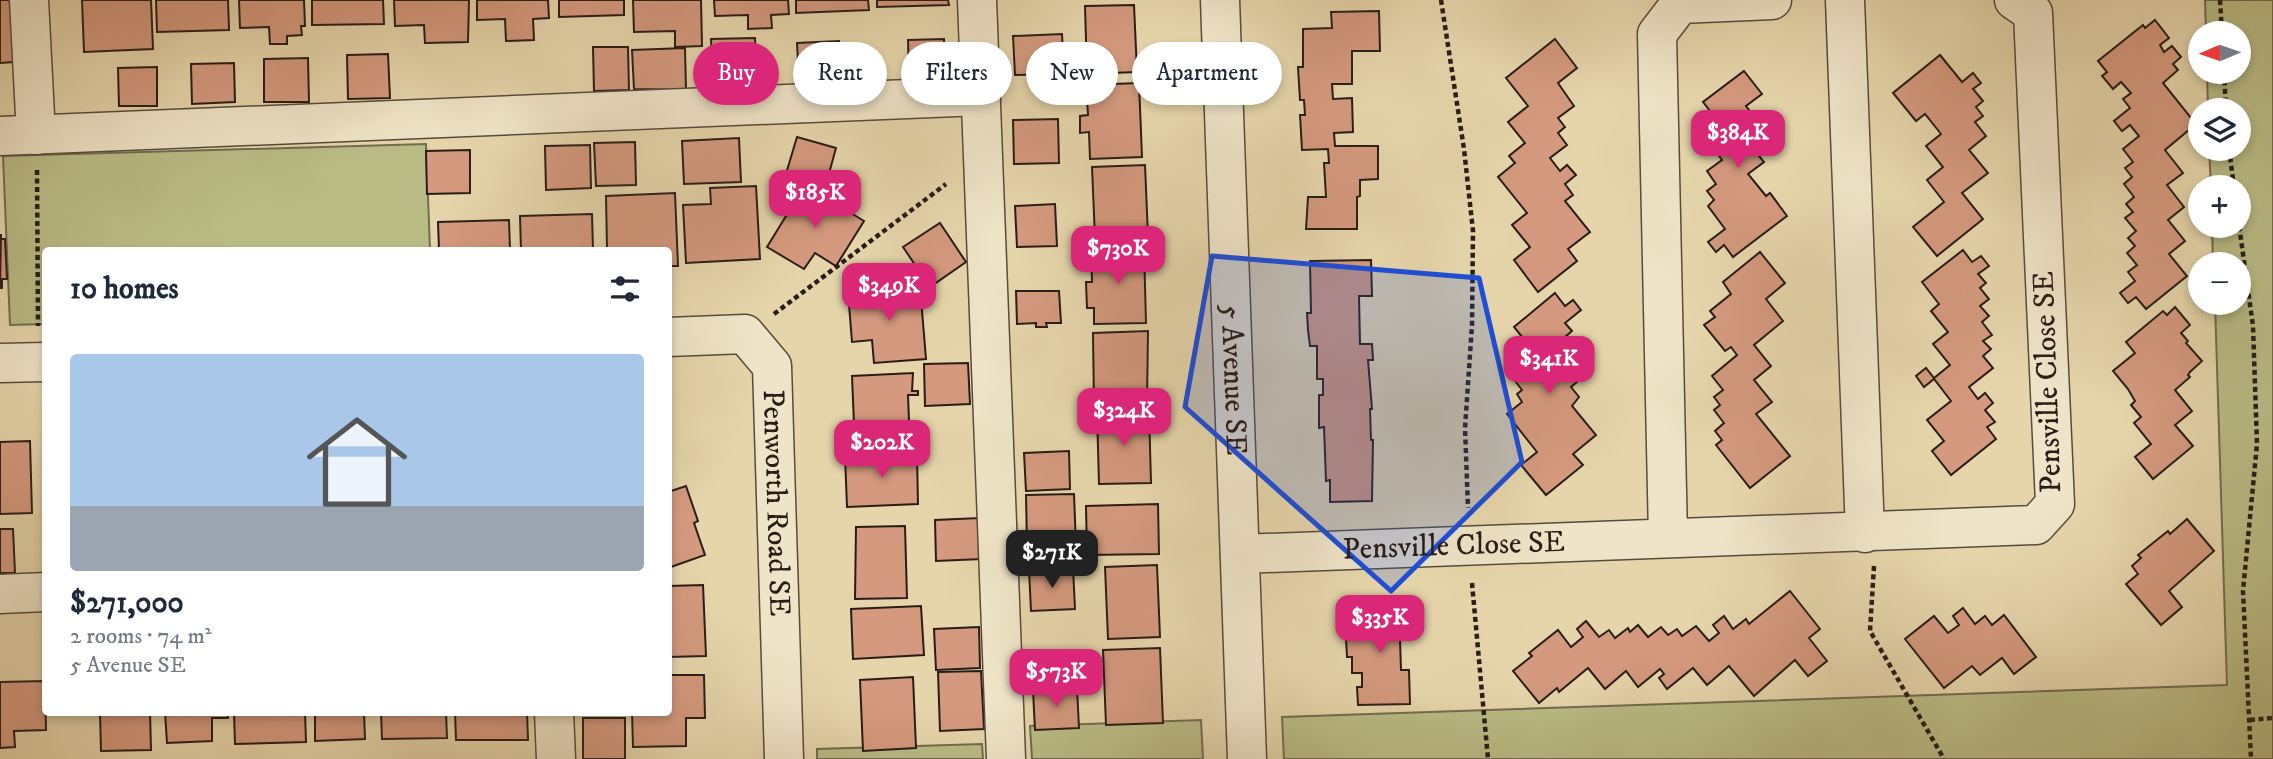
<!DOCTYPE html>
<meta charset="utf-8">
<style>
:root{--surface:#fff;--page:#f6f6f7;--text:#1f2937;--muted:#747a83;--line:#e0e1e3;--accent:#db2777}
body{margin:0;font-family:"IM FELL DW Pica",serif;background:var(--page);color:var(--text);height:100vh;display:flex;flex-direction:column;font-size:26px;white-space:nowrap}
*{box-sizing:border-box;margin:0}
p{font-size:23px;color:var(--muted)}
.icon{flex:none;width:38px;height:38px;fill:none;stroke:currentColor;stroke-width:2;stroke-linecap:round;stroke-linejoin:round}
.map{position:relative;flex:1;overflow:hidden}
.sheet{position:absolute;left:42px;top:247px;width:630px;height:469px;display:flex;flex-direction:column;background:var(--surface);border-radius:7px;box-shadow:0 4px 10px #0003}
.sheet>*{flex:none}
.top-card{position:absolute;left:693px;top:42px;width:665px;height:63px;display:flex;gap:14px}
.needle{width:46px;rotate:268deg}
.tools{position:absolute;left:2188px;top:21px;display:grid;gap:14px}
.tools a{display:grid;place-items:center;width:63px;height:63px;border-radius:50%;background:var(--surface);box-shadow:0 4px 10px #0003;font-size:35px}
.price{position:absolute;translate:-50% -60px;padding:0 16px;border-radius:14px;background:var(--accent);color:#fff;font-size:23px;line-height:46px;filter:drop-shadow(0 2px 4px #0008)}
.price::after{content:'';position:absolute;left:50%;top:42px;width:21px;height:16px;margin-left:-10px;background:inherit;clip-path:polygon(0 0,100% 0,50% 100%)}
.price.active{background:#222;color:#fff}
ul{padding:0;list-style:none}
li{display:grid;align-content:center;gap:14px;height:371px;padding:0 28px}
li+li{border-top:2px solid var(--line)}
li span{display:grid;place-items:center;height:217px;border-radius:7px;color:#555}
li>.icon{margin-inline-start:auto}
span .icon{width:126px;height:126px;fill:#fffc;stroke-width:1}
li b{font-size:30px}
h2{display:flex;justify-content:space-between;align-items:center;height:84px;padding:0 28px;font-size:30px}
.chip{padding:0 24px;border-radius:32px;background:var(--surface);box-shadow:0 4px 10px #0003;font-size:24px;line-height:63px}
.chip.active{background:var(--accent);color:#fff}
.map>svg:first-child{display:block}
.green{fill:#babc86;stroke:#726c50;stroke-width:2}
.building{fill:#d4997e;stroke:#291d19;stroke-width:2}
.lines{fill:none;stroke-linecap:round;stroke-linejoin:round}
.minor-casing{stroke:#584b3e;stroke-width:41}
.path{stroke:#291d19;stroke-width:4.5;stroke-dasharray:5 3.5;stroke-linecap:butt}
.minor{stroke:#efe4c8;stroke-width:38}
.marked{fill:#1d4ed8;fill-opacity:0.2;stroke:#1d4ed8;stroke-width:5;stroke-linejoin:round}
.labels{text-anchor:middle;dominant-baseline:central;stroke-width:6;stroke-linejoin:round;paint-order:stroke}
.street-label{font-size:30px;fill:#291d19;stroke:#efe4c8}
</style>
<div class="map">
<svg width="2273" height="759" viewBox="0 0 2273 759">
<rect width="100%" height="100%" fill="#e6d5ab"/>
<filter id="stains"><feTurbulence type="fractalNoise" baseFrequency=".00286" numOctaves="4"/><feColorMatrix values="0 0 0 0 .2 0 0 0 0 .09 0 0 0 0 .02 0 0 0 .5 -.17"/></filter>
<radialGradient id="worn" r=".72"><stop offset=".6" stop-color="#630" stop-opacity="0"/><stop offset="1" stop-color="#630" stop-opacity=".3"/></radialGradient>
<g class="green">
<path d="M2205,0h68v759h-989l-2,-42 945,-32 -12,-382h23v-39h-25l-1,-38h26v-39h-27l-2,-38h29v-39h-30l-1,-38h31v-39h-32z"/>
<path d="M426,144l4,106h-384l-1,74 -35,1 -7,-169z"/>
<path d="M1201,720l2,39h-171l-2,-33z"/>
<path d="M982,744l1,15h-166v-10z"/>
</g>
<g class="building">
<path d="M0,0h15l-1,62 -14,1z"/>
<path d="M82,0h69l2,49 -69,3z"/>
<path d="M156,0h72l1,30 -72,2z"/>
<path d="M239,0h65l1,26h-4l1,9 -15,1v8h-17l-1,-17 -29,1z"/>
<path d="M312,0h71l1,24 -72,1z"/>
<path d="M394,0h75l-1,42 -43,1 -1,-18 -29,1z"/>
<path d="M477,0h71l1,18 -16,1 1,21 -28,1 -1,-22 -28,1z"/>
<path d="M559,0h65v15l-65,2z"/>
<path d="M633,0h68l1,46 -27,1v-16l-41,1z"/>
<path d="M714,0h74l1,14 -18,1 1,13 -24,1v-14l-33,1z"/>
<path d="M796,0h72l1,10 -73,3z"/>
<path d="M877,0h71l1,5 -72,2z"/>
<path d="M1134,5l3,67 -50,2 -2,-68z"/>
<path d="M1379,11l1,40h-28v33h-20l1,15 19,-1 1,34 -19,1 1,13h43v33l-18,1v16l-3,1v32h-51l2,-32h18l-2,-34h5l-1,-14 -26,1 -2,-35h5l-1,-15h-4l-2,-33h5v-38l29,-1 -1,-16z"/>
<path d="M2155,20l14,18 -9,7 4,7 8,-6 9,11 -8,7 5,6 -15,13 33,41 -31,26 18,23 -16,12 17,22 -16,13 17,21 -16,13 18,22 -41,33 -10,-12 -8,6 -8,-10 15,-12 -7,-9 9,-7 -10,-12 8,-7 -7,-8 8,-7 -11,-13 8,-6 -7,-8 8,-7 -10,-13 8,-7 -7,-9 8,-6 -10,-13 16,-13 -9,-11 -8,6 -8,-10 16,-13 -7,-9 8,-6 -10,-11 -8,7 -11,-13 5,-4 -9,-11 45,-36 2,3z"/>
<path d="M1062,34l2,40 -49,1 -2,-39z"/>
<path d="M755,38l2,47 -44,1 -2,-47z"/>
<path d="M944,39l1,40 -36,1 -1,-40z"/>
<path d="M1555,39l22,29 -19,15 16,23 -16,12 7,9 -7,6 9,12 -17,13 10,13 7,-6 9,10 -11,9 8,11 -8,6 25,31 -22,17 9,12 -39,31 -24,-32 16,-13 -18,-22 15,-12 -29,-36 17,-14 -6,-7 16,-13 -17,-21 20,-16 -22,-28z"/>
<path d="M839,41l1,40 -41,1 -2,-39z"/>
<path d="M593,47h35l1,43 -35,1z"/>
<path d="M685,48l1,42 -52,-1 -2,-39z"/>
<path d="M388,54l2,44 -42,1 -1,-44z"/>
<path d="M1940,55l22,27 11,-9 8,10 -8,6 10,12 -7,6 7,9 -8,6 11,14 -17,14 19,23 -26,20 21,26 -46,37 -24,-29 31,-25 -17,-22 16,-13 -17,-21 15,-12 -16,-20 -9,7 -23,-28z"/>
<path d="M308,58l1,44h-45v-43z"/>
<path d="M234,63l1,39 -43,2 -1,-40z"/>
<path d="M157,67v39h-38l-1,-38z"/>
<path d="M1744,71l18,23 -16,12 17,22 -16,13 17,21 -16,12 18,22 4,-3 17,23 -54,41 -9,-12 -8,7 -8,-10 17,-13 -17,-23 6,-6 -7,-9 9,-7 -9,-13 15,-11 -17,-23 16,-12 -18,-23z"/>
<path d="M1139,83l3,74 -52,2 -1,-27 -9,1v-17l8,-1 -2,-30z"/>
<path d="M1058,119l1,44 -45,1 -1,-44z"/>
<path d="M797,137l39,11 -11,40 -40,-11z"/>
<path d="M739,138l2,44 -57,2 -2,-43z"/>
<path d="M635,142l1,43 -40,1 -2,-43z"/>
<path d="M590,145l1,43 -45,2 -1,-44z"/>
<path d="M470,150v43l-43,1 -1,-43z"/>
<path d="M1145,165l3,71 -53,2 -3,-71z"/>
<path d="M805,185l59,36 -28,45 -21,-13 -11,16 -37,-22z"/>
<path d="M756,186l4,73 -74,4 -3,-58 28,-1 -1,-16z"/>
<path d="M675,193l3,73h-10v-16l-61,-1 -1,-53z"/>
<path d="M1055,204l2,42 -40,1 -2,-41z"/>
<path d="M592,214l1,36h-72l-1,-34z"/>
<path d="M509,220l1,30h-71l-1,-28z"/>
<path d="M940,223l26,39 -36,25 -27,-40z"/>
<path d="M1,234v5h4l2,40h-5v9h-2z"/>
<path d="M1144,248l2,75 -52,1v-16h-7l-1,-26h6l-1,-32z"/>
<path d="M1963,250l9,12 9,-6 8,10 -11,8 8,9 -6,5 9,11 -9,7 9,10 -7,6 10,13 -9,6 8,8 -8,7 10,12 -24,19 9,12 7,-6 8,10 -8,7 10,12 -8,5 9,12 -45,36 -19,-24 12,-10 -17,-21 24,-19 -17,-22 -10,8 -8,-11 10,-8 8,10 16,-13 -17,-21 15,-12 -17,-21 8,-7 -17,-22z"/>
<path d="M1760,252l25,31 -19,16 17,22 -29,24 17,21 -17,14 18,22 -16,12 34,42 -40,32 -34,-43 6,-5 -7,-9 9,-8 -10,-13 6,-5 -6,-8 9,-7 -11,-14 25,-21 -6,-8 -6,4 -21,-26 11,-8 -5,-6 21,-17 -8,-12z"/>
<path d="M1371,260l1,36h-13l1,48h12l1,16h-5l4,49h-2l1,31h2l-1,61 -42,1v-22l-4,1 -2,-54 -5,1v-33h4v-16h-6v-33h-7l-2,-16 -1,-17h4l-1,-52z"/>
<path d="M920,286l6,73 -52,4 -2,-23 -20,2 -4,-50z"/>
<path d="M1016,291h43l2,32h-15l1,4h-11v-4l-19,1z"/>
<path d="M1555,293l10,13 8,-6 8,10 -16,13 7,8 -8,7 10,13 -16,13 9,10 8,-6 8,9 -12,10 8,10 -7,9 24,29 -23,19 10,11 -37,30 -25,-30 16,-13 -30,-38 15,-12 -5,-8 5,-4 -13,-17 9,-8 -3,-4 16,-13 -17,-21z"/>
<path d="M2175,307l15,18 -9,8 7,8 -2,2 16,18 -12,11 -2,3 2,2 -15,13 17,21 -17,14 18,21 -40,33 -18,-22 16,-13 -17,-21 7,-6 -10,-12 4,-4 -7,-12 -15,-18 22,-18 -9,-11 37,-31 4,4z"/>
<path d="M1148,331l-1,72 -53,2 -1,-72z"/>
<path d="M968,363l2,41 -45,2 -1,-42z"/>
<path d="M913,373l-1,18h6v4h-10l2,51 -55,3 -3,-73z"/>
<path d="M1149,411l2,72 -52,1 -2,-72z"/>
<path d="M30,441l2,72 -32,1v-72z"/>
<path d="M1069,451l1,38 -44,2 -2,-38z"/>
<path d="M917,454l1,50 -71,3 -2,-51z"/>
<path d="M686,486l12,35 -4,2 11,32 -37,13v-76z"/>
<path d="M1074,494l2,51 -49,1 -1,-51z"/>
<path d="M1158,504l1,50 -72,1 -1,-49z"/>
<path d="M980,518l2,41 -46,2 -1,-41z"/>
<path d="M2187,519l27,32 -45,40 13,16 -21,18 -35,-41 12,-10 -6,-8 9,-8 -3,-3 30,-24 2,3z"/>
<path d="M905,526l2,72 -52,1 1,-72z"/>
<path d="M0,529h13l2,44h-15z"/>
<path d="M1157,565l3,72 -52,2 -3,-72z"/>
<path d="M1073,568l2,41 -44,2 -2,-41z"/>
<path d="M703,585l3,71 -38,1v-71z"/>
<path d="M1790,591l30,38 -11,9 18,23 -19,15 -13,-16 -41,36 -25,-30 -22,19 -14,-17 -26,21 -8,-11 5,-4 -4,-5 -22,18 -12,-16 -21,18 -17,-21 -29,24 -2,-4 -18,15 -26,-32 19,-15 -3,-3 29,-23 13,17 12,-10 -6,-8 9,-8 13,16 10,-7 6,8 13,-10 2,4 8,-7 10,12 13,-10 7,8 9,-6 5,7 14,-10 13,15 10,-8 -6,-8 11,-9 9,13 13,-10 3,5z"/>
<path d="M921,606l3,49 -71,4 -2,-50z"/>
<path d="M1407,606v34h-7l1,30h8l1,34 -52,1 -1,-18h5v-14h-10v-16h-5l-1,-18h13v-14h-4l-1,-18z"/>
<path d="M1963,608l12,16 10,-8 7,9 12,-10 32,42 -22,17 -12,-16 -22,17 -8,-9 -28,22 -39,-49 29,-23 14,17 11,-8 -6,-9z"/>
<path d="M979,627l1,41 -44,2 -2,-41z"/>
<path d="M1160,648l3,75 -57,2 -3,-75z"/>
<path d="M981,671l3,58 -44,2 -2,-59z"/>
<path d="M668,675h36l1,43h-19v28l-53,1 -1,-35h36z"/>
<path d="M913,677l3,71 -53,3 -3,-71z"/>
<path d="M45,681l1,49 -32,1 1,16 -15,1v-66z"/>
<path d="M1077,688l2,40 -44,2 -2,-40z"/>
<path d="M100,712h50l1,38 -50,1z"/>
<path d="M165,712h62l1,6h-16v23l-45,2z"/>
<path d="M234,712h71l1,30 -71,2z"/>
<path d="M315,712h49l1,27 -50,2z"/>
<path d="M381,712h65l1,26 -65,1z"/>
<path d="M455,712h72l1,28h-72z"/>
<rect x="583" y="718" width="42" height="41"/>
</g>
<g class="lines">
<defs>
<g id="minor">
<path d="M29,0l7,135"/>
<path d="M977,0l29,759"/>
<path id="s1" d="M1220,0l27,759"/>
<path d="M1845,0l20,533"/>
<path d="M0,136l981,-40"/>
<path id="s2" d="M668,337l77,-3 27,32 12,393"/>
<path d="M0,363l46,-1"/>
<path d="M1668,537l-11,-503 23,-30 92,-4"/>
<path id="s3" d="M1240,554c265,-12 531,-17 796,-29l19,-21 -22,-491 -19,-13"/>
<path d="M0,594l46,-2"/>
<path d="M554,712l2,47"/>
</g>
</defs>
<use href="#minor" class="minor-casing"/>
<g class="path">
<path d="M1441,0l23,149 9,82 -1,94 -7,103 3,80"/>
<path d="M2220,0l2,33"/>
<path d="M2224,72l2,38"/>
<path d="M2229,149l5,38"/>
<path d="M37,170l1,156"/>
<path d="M2238,218l15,108 4,118 -14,147 8,168"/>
<path d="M774,314l172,-130"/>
<path d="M1874,566l-4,65 74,128"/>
<path d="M1472,583l16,176"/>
<path d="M2250,720l23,-2"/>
</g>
<use href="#minor" class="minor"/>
</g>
<path class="marked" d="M1212,256l267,22 43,184 -131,129 -206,-184z"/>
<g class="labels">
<g class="street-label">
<text stroke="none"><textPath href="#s1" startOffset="380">5 Avenue SE</textPath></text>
<text transform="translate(2048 382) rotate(-92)">Pensville Close SE</text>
<text stroke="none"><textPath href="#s2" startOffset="256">Penworth Road SE</textPath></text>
<text stroke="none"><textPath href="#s3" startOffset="214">Pensville Close SE</textPath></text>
</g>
</g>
<rect width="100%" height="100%" filter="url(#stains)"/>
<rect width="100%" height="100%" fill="url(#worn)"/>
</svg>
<div class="tools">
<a><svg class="needle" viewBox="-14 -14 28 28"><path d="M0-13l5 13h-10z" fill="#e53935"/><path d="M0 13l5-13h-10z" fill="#747a83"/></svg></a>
<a><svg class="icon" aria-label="layers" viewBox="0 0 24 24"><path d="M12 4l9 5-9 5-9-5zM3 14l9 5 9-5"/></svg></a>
<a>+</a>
<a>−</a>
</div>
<b class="price" style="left:1738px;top:170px">$384K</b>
<b class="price" style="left:815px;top:230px">$185K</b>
<b class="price" style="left:1118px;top:286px">$730K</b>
<b class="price" style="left:889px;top:323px">$349K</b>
<b class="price" style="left:1549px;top:396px">$341K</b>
<b class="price" style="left:1124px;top:448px">$324K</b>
<b class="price" style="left:882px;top:480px">$202K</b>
<b class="price active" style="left:1052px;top:590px">$271K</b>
<b class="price" style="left:1380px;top:655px">$335K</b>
<b class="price" style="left:1056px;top:709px">$573K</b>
<div class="top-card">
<a class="chip active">Buy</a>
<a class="chip">Rent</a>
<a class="chip">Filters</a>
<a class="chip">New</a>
<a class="chip">Apartment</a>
</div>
<section class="sheet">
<h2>10 homes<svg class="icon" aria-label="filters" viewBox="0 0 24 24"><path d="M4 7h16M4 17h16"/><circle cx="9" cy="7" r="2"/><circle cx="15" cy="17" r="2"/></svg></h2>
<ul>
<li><span style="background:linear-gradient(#a9c7e8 70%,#9aa5b1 0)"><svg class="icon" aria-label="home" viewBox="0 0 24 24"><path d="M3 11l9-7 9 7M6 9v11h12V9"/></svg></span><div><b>$271,000</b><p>2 rooms · 74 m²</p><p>5 Avenue SE</p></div></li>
</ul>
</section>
</div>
